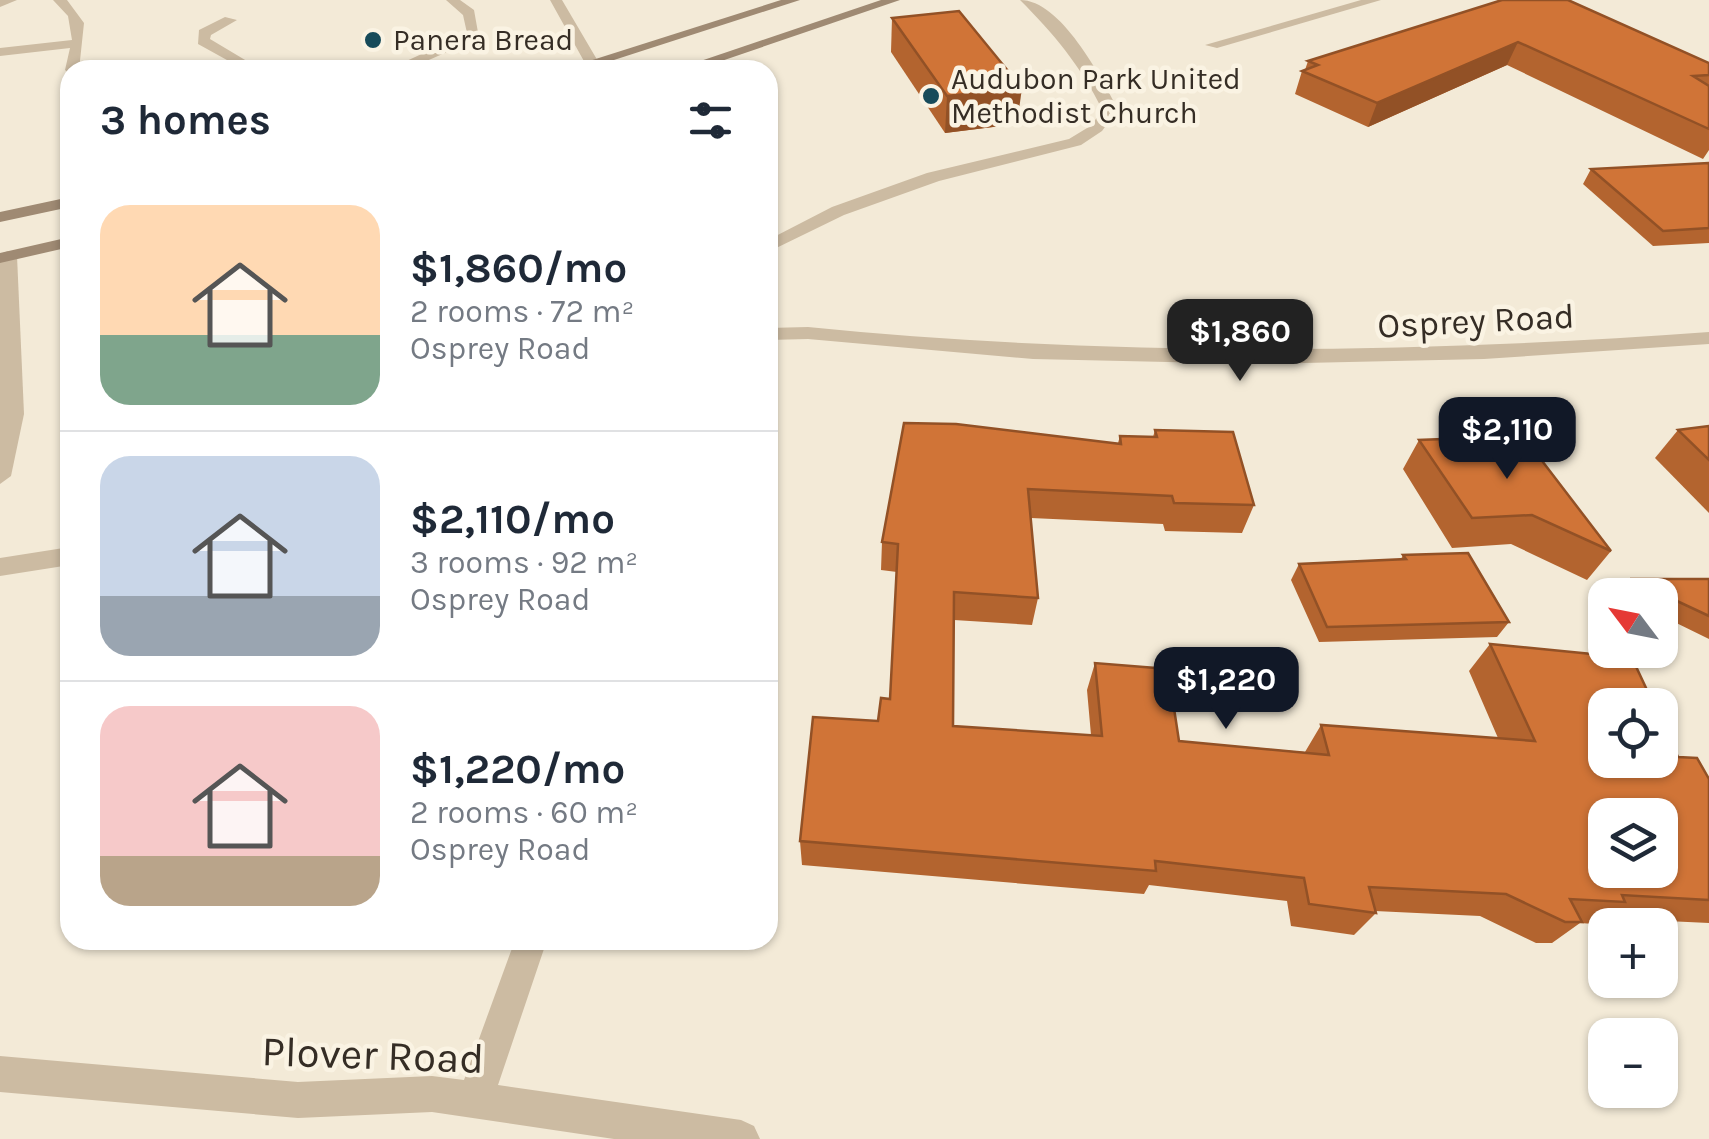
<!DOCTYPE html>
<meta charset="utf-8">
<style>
:root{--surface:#fff;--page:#f2f2f3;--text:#1f2937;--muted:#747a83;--line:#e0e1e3;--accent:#111827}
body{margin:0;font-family:Karla,sans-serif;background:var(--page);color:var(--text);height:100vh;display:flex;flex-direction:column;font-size:38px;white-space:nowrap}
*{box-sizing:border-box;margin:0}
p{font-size:32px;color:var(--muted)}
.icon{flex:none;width:55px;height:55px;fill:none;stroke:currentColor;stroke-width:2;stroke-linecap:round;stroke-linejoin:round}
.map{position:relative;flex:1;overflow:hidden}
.sheet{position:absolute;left:60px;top:60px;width:718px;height:890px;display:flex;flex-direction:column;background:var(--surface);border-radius:30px;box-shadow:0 2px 8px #0004}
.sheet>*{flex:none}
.needle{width:65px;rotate:302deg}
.buttons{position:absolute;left:1588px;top:578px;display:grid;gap:20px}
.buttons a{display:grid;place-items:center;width:90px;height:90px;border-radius:20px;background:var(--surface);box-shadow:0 2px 8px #0004;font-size:50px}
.price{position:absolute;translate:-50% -85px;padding:0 22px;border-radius:20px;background:var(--accent);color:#fff;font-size:32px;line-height:65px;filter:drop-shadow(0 2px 5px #0008)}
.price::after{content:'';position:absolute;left:50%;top:60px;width:30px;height:22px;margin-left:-15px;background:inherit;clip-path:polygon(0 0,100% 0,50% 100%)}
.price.active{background:#222;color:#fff}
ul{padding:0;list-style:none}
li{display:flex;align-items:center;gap:30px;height:250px;padding:0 40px}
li+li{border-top:2px solid var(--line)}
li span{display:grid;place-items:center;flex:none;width:280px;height:200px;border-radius:30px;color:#555}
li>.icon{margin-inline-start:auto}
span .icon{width:120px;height:120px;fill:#fffc;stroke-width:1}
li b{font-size:42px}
h2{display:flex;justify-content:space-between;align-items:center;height:120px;padding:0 40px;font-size:42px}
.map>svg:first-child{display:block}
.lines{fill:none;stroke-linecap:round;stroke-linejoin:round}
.lane{fill:#ccbba2;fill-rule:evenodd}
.street{fill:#ccbba2;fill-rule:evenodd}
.secondary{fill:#9f8a73;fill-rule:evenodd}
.wall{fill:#b3642f}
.shaded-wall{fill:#925126}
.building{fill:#d07437;stroke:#925126;stroke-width:2.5;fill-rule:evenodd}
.poi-dot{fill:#174b5a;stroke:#faf3e3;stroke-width:4}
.labels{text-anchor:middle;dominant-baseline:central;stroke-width:9;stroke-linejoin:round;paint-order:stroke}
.far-poi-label{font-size:30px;fill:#352d25;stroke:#faf3e3;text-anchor:start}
.street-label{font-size:35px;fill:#352d25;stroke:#faf3e3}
.near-street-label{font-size:42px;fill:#352d25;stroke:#faf3e3}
</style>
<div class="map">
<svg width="1709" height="1139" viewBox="0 0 1709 1139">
<rect width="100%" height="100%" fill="#f3ead7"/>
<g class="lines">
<g class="lane">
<path d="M53,0h14l17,23 -5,47h-9v4l-5,-4 5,-22 -70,8v-8l72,-8 -4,-24z"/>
<path d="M446,0h14l14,10 5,28 -73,32h-19l80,-37 -4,-18z"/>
<path d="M1020,0c41,0 80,76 98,109l-16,22 -21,14 -142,36 -95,34 -76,37v-12l64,-33 95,-34 142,-34 23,-14 10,-16c-22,-44 -48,-75 -82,-109z"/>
<path d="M225,17l12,3 -26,15 -1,4 52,31h-17l-47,-26 1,-14z"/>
<path d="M8,251l9,5 7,158 -13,62 -11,8v-230z"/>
<path d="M70,547v18l-70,11v-18z"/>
</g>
<g class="street">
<path d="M0,0h17l-17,7z"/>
<path d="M550,0h12l37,63 -1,7h-14l1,-7z"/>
<path d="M1361,0h20l-164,48 -12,-3z"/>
<path d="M808,327c301,30 599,27 901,5v12l-225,15 -226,5 -225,-5 -225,-20 -40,1v-12z"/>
<path d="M515,940h32l-49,145 243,35 13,6 6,13h-146l-182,-27 -134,6 -298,-26v-36l298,26 134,-6 32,4z"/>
</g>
<g class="secondary">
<path d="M781,0h19l-217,70h-22z"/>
<path d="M881,0h19l-205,70h-21z"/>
<path d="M70,197v10l-70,15v-10z"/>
<path d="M70,237v10l-70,16v-10z"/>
</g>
</g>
<g class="wall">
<path d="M1502,0l207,63v87l-6,9 -196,-94 -139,62 -73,-33 7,-23 3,-1 3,-9z"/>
<path d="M892,18l125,106 -72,9 -54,-81z"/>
<path d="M1709,163v80l-56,3 -70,-62 8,-15z"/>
<path d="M1709,426v87l-54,-55 23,-28z"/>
<path d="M1155,430l99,75 -12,28 -77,-2 -2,-7 -132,-6 7,80 -6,27 -78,-5 -1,106 138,9 -4,-45 8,-27 84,78 126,11 16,-27 177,13 -29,-67 21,-27 188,113 31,22v144l-106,-5 -9,6 -14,-1 -28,20h-16l-56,-27 -105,-5 1,2 -22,22 -63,-9 -4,-25 -138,-16 -5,9 -342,-29 -2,-24 78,-120 12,-22 7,-127 -16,-2 1,-28 236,-99 2,-7 33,1z"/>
<path d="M1419,440l192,111 -24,29 -76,-36 -59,4 -49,-79z"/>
<path d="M1403,555l106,67 -12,15 -178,5 -28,-62 8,-16 102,-5z"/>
<path d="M1630,579h79v60l-49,-24v-20l-44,-1z"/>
</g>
<g class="shaded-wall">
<path d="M1518,42l-11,23 -139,62 9,-24z"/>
<path d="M1022,88l-5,36 -72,9 2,-37z"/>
</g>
<g class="building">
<path d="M1502,0h66l141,63v12l-16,1 16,10v43l-191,-87 -141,61 -75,-32 16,-6 -10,-4z"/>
<path d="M959,11l63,77 -75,8 -55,-78z"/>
<path d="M1709,163v65l-46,3 -72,-62z"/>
<path d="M904,423l52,1 165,20 -1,-8 37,1 -2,-7 78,2 21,73 -80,-2 -2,-7 -144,-7 10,109 -84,-6 -1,134 149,10 -7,-73 73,6 11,72 150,14 -8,-30 214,16 -45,-97 142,14 22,47h-49v55h55v-42l18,39 19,1 12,21v121l-87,-5 3,7 -55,-3 12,23h-17l-59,-28 -137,-7 7,26 -67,-9 -5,-26 -149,-17 1,10 -356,-30 13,-124 65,4 3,-23 9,1 8,-155 -16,-2zM1605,815h55v55h-55z"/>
<path d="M1709,426v34l-31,-30z"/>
<path d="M1523,436l88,115 -79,-36 -60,3 -53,-78z"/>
<path d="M1468,553l41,69 -182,5 -28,-63 107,-5 -3,-4z"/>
<path d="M1630,579h79v37z"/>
</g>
<g class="poi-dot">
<circle cx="373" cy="40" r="10"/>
<circle cx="931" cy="96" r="10"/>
</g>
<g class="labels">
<g class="far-poi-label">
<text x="393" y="40">Panera Bread</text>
<text x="951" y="79">Audubon Park United<tspan x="951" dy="34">Methodist Church</tspan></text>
</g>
<g class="street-label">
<text transform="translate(1476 321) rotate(-3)">Osprey Road</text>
</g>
<g class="near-street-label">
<text transform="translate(373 1055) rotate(2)">Plover Road</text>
</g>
</g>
</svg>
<div class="buttons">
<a><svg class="needle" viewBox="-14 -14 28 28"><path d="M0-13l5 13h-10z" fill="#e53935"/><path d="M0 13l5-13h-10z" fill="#747a83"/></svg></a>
<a><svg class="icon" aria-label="locate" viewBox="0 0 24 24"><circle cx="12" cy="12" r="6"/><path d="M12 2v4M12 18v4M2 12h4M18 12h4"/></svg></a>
<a><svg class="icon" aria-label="layers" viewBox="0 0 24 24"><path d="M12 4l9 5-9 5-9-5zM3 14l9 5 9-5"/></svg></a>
<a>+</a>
<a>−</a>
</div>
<b class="price active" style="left:1240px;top:384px">$1,860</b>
<b class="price" style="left:1507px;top:482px">$2,110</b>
<b class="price" style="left:1226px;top:732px">$1,220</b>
<section class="sheet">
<h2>3 homes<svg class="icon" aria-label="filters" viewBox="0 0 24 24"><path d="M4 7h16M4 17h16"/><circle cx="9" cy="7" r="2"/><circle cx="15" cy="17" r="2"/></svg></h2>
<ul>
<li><span style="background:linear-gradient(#ffd9b3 65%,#7fa58c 0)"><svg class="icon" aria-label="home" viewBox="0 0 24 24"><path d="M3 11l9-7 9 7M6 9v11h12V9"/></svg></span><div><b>$1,860/mo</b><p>2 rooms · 72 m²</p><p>Osprey Road</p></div></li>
<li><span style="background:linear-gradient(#c9d6e8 70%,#9aa5b1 0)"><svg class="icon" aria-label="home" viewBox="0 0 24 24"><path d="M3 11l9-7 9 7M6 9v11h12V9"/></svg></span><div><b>$2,110/mo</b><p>3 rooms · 92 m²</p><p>Osprey Road</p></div></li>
<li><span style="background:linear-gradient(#f6c9c9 75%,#b9a48a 0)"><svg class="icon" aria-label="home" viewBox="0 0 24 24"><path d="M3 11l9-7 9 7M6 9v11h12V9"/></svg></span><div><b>$1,220/mo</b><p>2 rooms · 60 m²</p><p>Osprey Road</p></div></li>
</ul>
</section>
</div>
